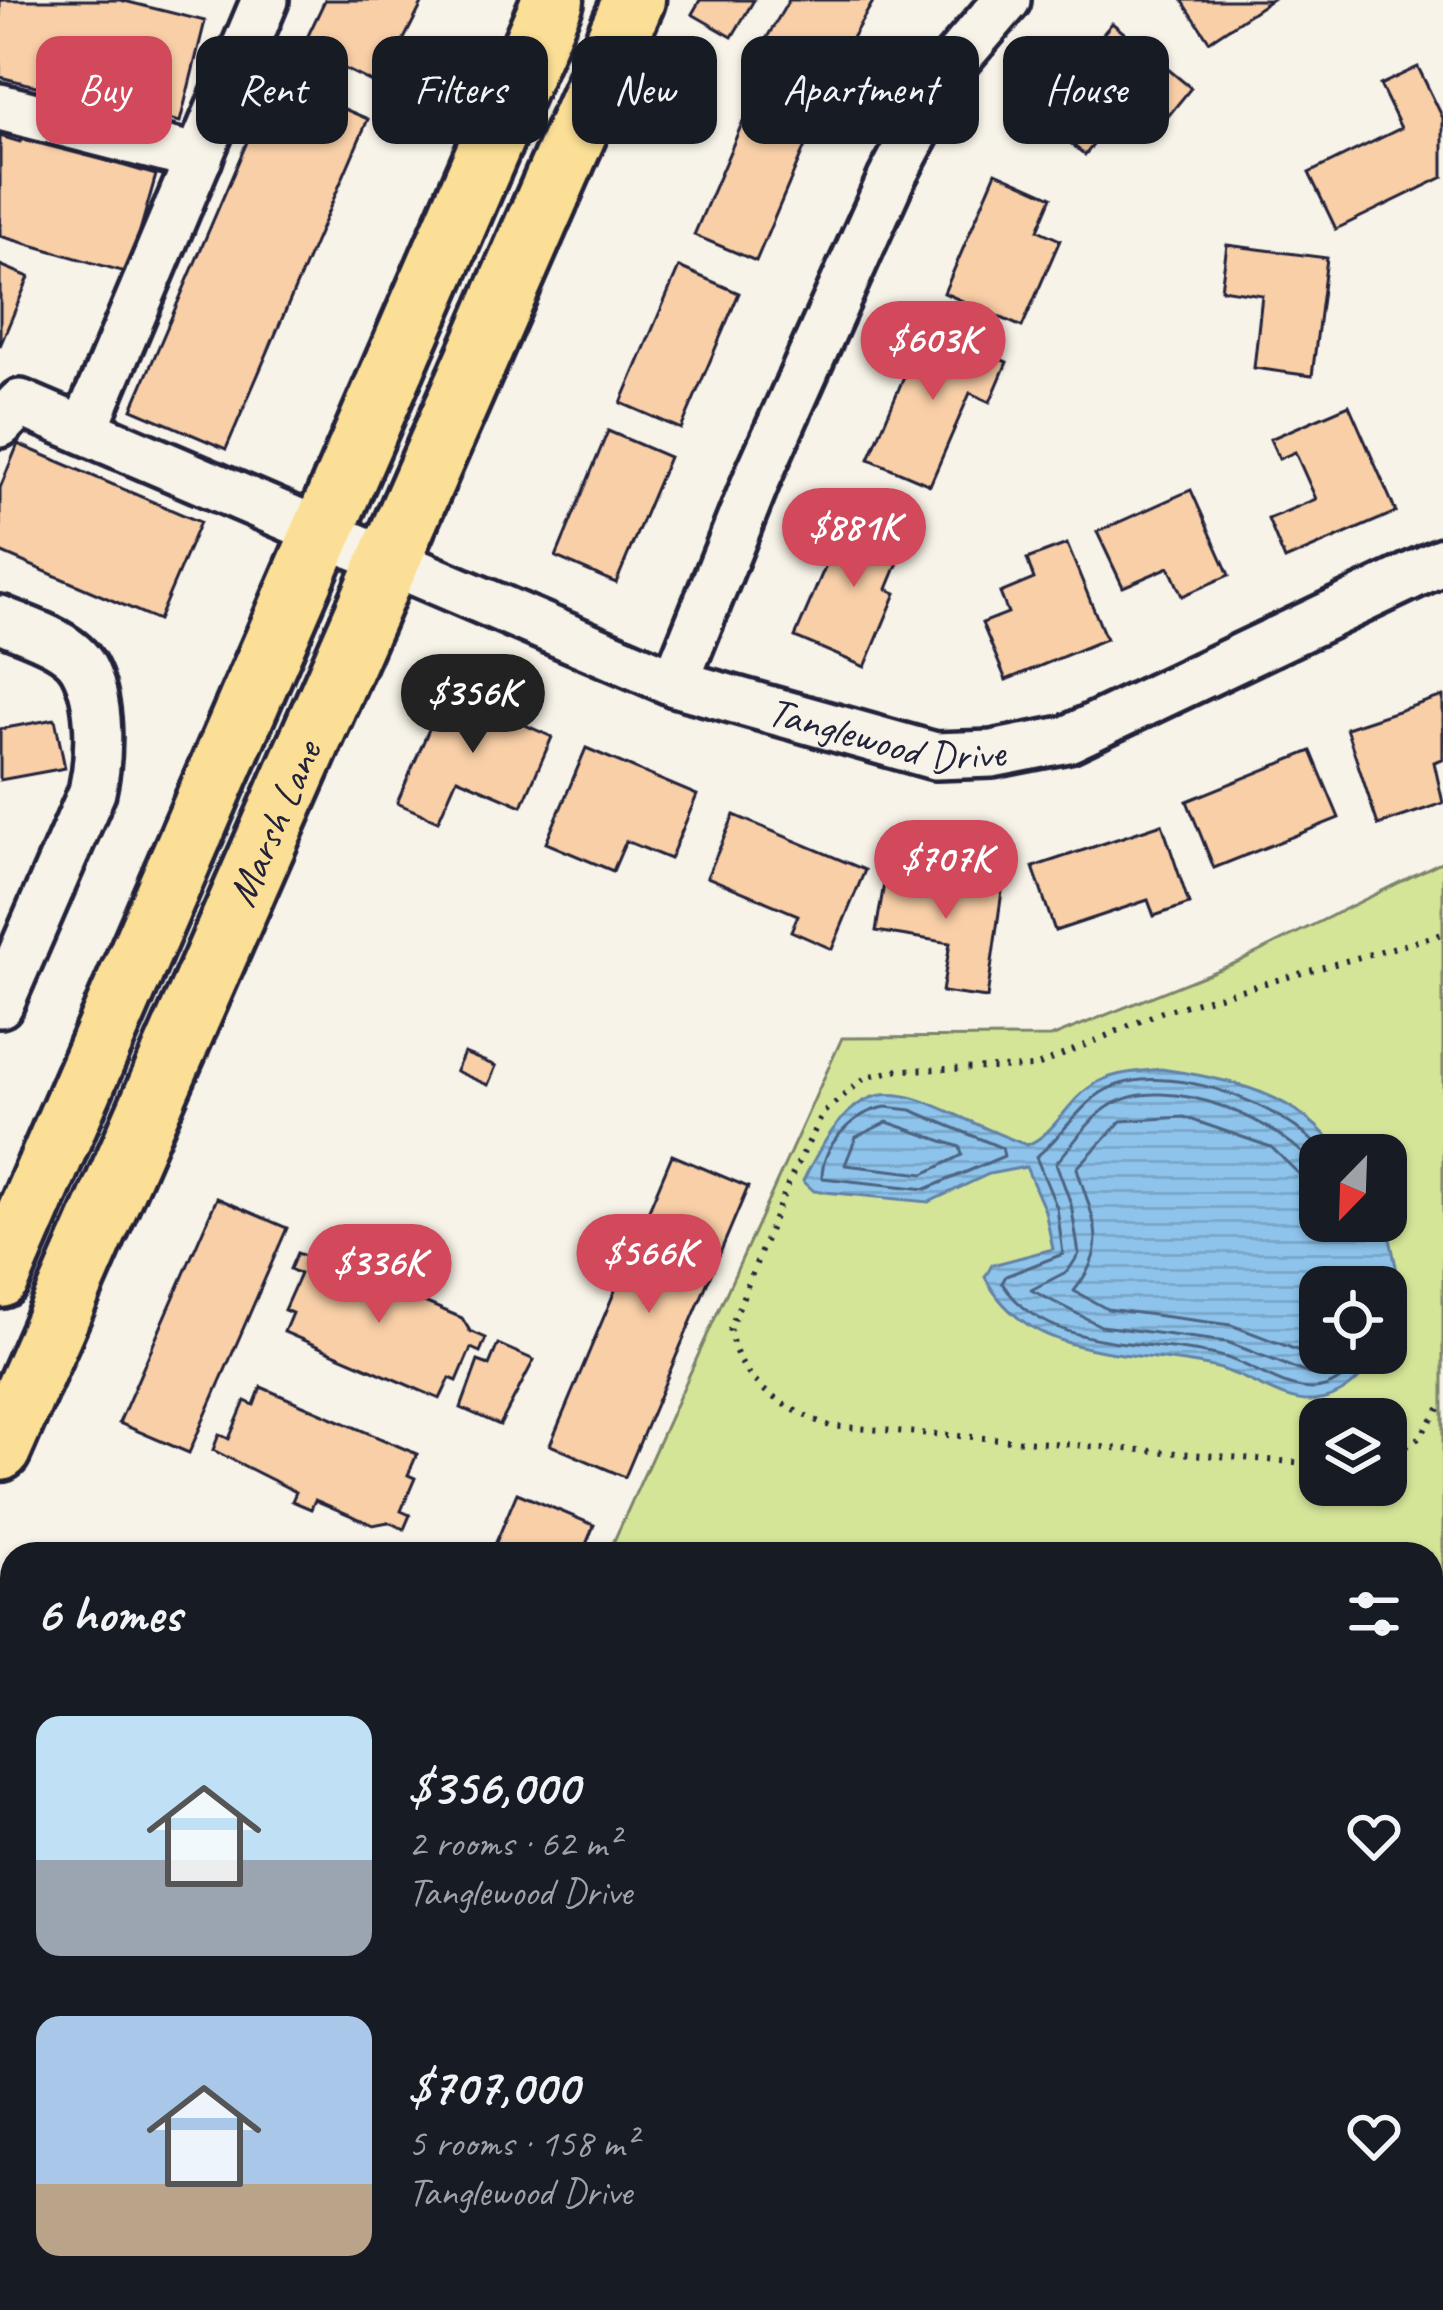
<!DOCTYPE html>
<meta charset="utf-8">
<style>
:root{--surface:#171b24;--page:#20242c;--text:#f1f3f6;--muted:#9ea1a6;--accent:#d1495b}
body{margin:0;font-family:Caveat,sans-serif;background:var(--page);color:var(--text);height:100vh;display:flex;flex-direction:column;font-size:45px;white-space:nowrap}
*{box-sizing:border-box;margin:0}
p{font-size:39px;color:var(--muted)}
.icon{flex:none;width:66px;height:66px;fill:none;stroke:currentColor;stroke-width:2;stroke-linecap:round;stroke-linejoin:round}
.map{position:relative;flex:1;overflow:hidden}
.details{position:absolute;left:0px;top:1542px;width:1443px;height:768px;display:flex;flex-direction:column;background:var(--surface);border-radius:36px 36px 0 0;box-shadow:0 3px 9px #0004}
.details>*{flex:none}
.top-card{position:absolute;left:36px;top:36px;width:1371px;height:108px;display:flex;gap:24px}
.needle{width:78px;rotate:203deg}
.buttons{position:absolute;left:1299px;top:1134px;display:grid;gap:24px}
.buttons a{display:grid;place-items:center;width:108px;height:108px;border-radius:24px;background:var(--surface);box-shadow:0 3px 9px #0004;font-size:60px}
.price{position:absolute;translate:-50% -102px;padding:0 27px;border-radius:42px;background:var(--accent);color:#fff;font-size:39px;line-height:78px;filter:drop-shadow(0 3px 6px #0008)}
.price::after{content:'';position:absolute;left:50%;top:72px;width:36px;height:27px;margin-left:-18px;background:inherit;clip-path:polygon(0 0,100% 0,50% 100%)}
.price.active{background:#222;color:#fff}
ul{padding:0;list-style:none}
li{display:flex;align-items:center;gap:36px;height:300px;padding:0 36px}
li span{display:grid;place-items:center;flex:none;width:336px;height:240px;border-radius:24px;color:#555}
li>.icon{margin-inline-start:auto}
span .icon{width:144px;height:144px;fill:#fffc;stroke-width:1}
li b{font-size:51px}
h2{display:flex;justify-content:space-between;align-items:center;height:144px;padding:0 36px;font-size:51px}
.pill{padding:0 42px;border-radius:24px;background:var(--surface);box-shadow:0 3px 9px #0004;font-size:42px;line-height:108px}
.pill.active{background:var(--accent);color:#fff}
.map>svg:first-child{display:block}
.green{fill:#d5e598;stroke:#7c846a;stroke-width:3;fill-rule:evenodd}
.water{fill:url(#water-rules);stroke:#6383a5;stroke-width:3}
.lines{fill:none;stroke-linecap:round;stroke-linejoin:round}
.shore{stroke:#4d6381;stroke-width:3}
.building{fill:#f8cfa7;stroke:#22223b;stroke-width:3}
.minor-casing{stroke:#22223b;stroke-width:54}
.major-casing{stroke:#22223b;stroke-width:69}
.path{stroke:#22223b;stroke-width:6;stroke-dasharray:3 9;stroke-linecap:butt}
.minor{stroke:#f7f3e8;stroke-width:45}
.major{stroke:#fbdf96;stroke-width:60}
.labels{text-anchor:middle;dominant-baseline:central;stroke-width:9;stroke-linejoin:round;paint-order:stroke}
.street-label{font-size:42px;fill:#22223b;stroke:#f7f3e8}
</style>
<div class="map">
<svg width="1443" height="2310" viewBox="0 0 1443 2310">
<defs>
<pattern id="water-rules" width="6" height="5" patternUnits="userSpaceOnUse" patternTransform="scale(3)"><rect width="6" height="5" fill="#8ec4eb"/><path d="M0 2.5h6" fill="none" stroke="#7aa8ca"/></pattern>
</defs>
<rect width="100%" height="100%" fill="#f7f3e8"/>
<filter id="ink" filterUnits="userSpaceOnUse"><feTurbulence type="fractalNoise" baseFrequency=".00833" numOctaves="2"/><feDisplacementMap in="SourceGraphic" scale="24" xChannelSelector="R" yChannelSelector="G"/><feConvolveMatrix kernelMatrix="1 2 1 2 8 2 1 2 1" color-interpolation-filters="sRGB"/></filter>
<g filter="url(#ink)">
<path class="green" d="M1443,861v938l-12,1v-246h-823l234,-516 209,-1 187,-75zM1320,1155h66v66h-66zM1320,1287h66v66h-66zM1320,1419h66v66h-66z"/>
<path class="water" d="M1161,1069c68,10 139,24 180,86h-21v66l67,4 10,46 -11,59v-43h-66v66h56c-12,25 -34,46 -63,48 -31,2 -66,-26 -96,-33 -78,-19 -188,-4 -232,-91l7,-12 61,-16 -8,-38 -19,-44 -37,7 -60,28 -115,-11 -11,-10c69,-141 109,-77 224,-36 29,-12 40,-44 66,-60 20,-13 45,-13 68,-16z"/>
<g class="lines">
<g class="shore">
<path d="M886,1107l25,3 91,38 2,8 -78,33 -104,-11c0,-33 31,-66 64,-71z"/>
<path d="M887,1122l73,25 2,8 -38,19 -79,-9 11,-28z"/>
<path d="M1326,1155c-40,-51 -172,-104 -231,-58 -22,18 -37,43 -59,60l21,51 6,46 -57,22 -4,7c48,73 150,54 222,74 28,8 59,32 88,32 21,0 42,-18 50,-36"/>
<path d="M1320,1172c-35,-50 -154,-103 -212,-65 -20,13 -36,39 -52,56l15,41 8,50 -11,17 -37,19 70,36 126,16 82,32 22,-7 15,-14"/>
<path d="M1320,1194l-49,-47 -87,-30 -63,4 -44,47c15,52 35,76 -3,123l33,18 124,16 79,30 10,-3"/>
</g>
</g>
<g class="building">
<path d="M0,0h120l85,21 -25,101 -180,-45z"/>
<path d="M325,0h99l-44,86 -78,-38z"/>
<path d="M700,0h54l-22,37 -40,-23z"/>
<path d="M789,0h85l-54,93 -64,-37z"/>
<path d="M1182,0h89l-62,41z"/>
<path d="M1112,23l79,65 -30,37 -31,-25 -45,55 -49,-40z"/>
<path d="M1418,67l25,51v59l-107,52 -27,-56 92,-45 -21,-43z"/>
<path d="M274,79l94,40 -142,330 -94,-40z"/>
<path d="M750,105l61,27 -55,129 -62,-26z"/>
<path d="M0,136l20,6 2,-6 134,39 -28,98 -128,-37z"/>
<path d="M996,172l56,25 -14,33 22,10 -38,87 -78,-34z"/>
<path d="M1227,245l100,13 -15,118 -58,-8 8,-73 -41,-6z"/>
<path d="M0,265l29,12 -29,69z"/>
<path d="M679,267l60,26 -58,136 -60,-26z"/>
<path d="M925,327l82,35 -17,40 -20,-9 -40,92 -61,-26z"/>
<path d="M1349,405l47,107 -111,48 -17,-41 48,-20 -21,-47 -16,7 -9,-20z"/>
<path d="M608,431l61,26 -53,126 -60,-26z"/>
<path d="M18,444l182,78 -42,98 -158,-68v-64z"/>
<path d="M1191,490l38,85 -47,21 -13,-29 -46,20 -26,-55z"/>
<path d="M849,511l60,25 -22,53 9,4 -31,74 -70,-30z"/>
<path d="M1067,544l39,95 -100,41 -24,-57 26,-10 -8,-20 34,-14 -7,-20z"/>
<path d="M446,690l106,47 -30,69 -65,-28 -19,43 -41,-18z"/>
<path d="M1443,696v63l-9,3 9,41 -65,22 -32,-97z"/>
<path d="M55,719l10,49 -65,12v-51z"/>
<path d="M586,748l111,47 -27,64 -44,-18 -13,30 -67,-28z"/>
<path d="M1311,751l28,67 -125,50 -27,-67z"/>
<path d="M734,815l131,55 -33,79 -41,-18 7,-16 -91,-38z"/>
<path d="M1162,824l27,80 -35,12 -6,-16 -93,31 -22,-64z"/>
<path d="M887,866l116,18 -16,114 -45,-6 8,-49 -74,-12z"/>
<path d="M464,1053l32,13 -8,19 -32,-14z"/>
<path d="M672,1155l76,32 -123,290 -75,-32z"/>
<path d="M217,1198l70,30 -98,225 -70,-30z"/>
<path d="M297,1253l88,33 4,-9 18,7 -4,9 59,25 8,13 16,7 -6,14 -9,-4 -14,33 -7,-3 -10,21 -156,-67 8,-19 -8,-3 16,-36 -10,-5z"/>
<path d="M498,1344l36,16 -34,65 -39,-17 17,-47 11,4z"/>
<path d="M261,1387l156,67 -9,21 7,3 -14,33 9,4 -6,14 -16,-7 -15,3 -58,-25 -4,9 -19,-8 4,-9 -83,-42 6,-16 10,5 16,-38 9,4z"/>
<path d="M517,1493l77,32 -12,29h-91z"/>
<path d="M12,1650v213l-12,29v-213z"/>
<path d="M1443,1940v107l-12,-9v-89z"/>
<path d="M189,2298h48l-5,12z"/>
<path d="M1024,2298h23l28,12h-56z"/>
</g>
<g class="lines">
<defs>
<g id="minor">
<path d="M0,107l199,51"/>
<path id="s1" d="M0,424l20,-21 655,280 260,73 57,-2 76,-15 375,-178"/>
<path d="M84,430l181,-430"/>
<path d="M0,619c25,11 69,23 83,48 19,34 17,89 9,125l-92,212"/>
<path d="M675,683l83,-207 133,-297 62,-116 54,-63"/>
<path d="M1431,1914l12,-10"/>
<path d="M0,2036l12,5"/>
<path d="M3,2257l9,-22"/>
<path d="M98,2298l27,12"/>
<path d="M593,2298l27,12"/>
<path d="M273,2310l5,-12"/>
<path d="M330,2310l5,-12"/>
<path d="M968,2310l14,-12"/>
</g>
<g id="major">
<path d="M0,1277l553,-1277"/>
<path id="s2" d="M0,1450l634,-1450"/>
</g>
</defs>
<use href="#minor" class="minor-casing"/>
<use href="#major" class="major-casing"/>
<g class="path">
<path d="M1386,1459l33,-21 24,-35"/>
<path d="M1320,1464l-490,-38c-45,-17 -93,-43 -100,-97l60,-150 34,-67 42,-35 33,-7 136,-3 126,-55 282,-78"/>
</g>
<use href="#minor" class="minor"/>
<use href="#major" class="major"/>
</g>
</g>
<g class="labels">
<g class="street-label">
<text stroke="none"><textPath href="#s1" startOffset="960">Tanglewood Drive</textPath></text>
<text stroke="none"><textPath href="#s2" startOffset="684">Marsh Lane</textPath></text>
</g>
</g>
</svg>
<div class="buttons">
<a><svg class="needle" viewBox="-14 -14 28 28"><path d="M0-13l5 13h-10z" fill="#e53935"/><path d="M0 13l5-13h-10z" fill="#9ea1a6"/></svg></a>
<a><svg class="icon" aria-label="locate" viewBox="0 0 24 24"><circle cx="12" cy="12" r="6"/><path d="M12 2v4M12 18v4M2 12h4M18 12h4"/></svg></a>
<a><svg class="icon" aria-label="layers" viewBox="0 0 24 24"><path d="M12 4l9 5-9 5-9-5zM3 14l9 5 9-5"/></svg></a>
</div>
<b class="price" style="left:933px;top:403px">$603K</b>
<b class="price" style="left:854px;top:590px">$881K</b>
<b class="price active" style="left:473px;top:756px">$356K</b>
<b class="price" style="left:946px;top:922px">$707K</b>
<b class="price" style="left:649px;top:1316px">$566K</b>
<b class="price" style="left:379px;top:1326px">$336K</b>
<div class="top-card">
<a class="pill active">Buy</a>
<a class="pill">Rent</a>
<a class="pill">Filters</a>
<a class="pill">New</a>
<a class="pill">Apartment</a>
<a class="pill">House</a>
</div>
<section class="details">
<h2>6 homes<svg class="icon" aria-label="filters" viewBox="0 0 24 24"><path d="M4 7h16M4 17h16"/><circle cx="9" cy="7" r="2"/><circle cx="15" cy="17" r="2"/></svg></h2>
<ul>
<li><span style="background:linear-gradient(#bfe0f5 60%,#9aa5b1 0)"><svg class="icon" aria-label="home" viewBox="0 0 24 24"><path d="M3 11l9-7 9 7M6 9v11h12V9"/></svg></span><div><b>$356,000</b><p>2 rooms · 62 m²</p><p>Tanglewood Drive</p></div><svg class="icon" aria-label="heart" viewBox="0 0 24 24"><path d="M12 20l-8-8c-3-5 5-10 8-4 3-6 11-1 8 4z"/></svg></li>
<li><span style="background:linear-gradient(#a9c7e8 70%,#b9a48a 0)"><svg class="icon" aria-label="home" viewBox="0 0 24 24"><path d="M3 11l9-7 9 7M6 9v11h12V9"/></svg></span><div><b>$707,000</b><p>5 rooms · 158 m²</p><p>Tanglewood Drive</p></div><svg class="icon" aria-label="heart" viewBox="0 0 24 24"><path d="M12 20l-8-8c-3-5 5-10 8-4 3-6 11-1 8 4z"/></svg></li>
</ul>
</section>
</div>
